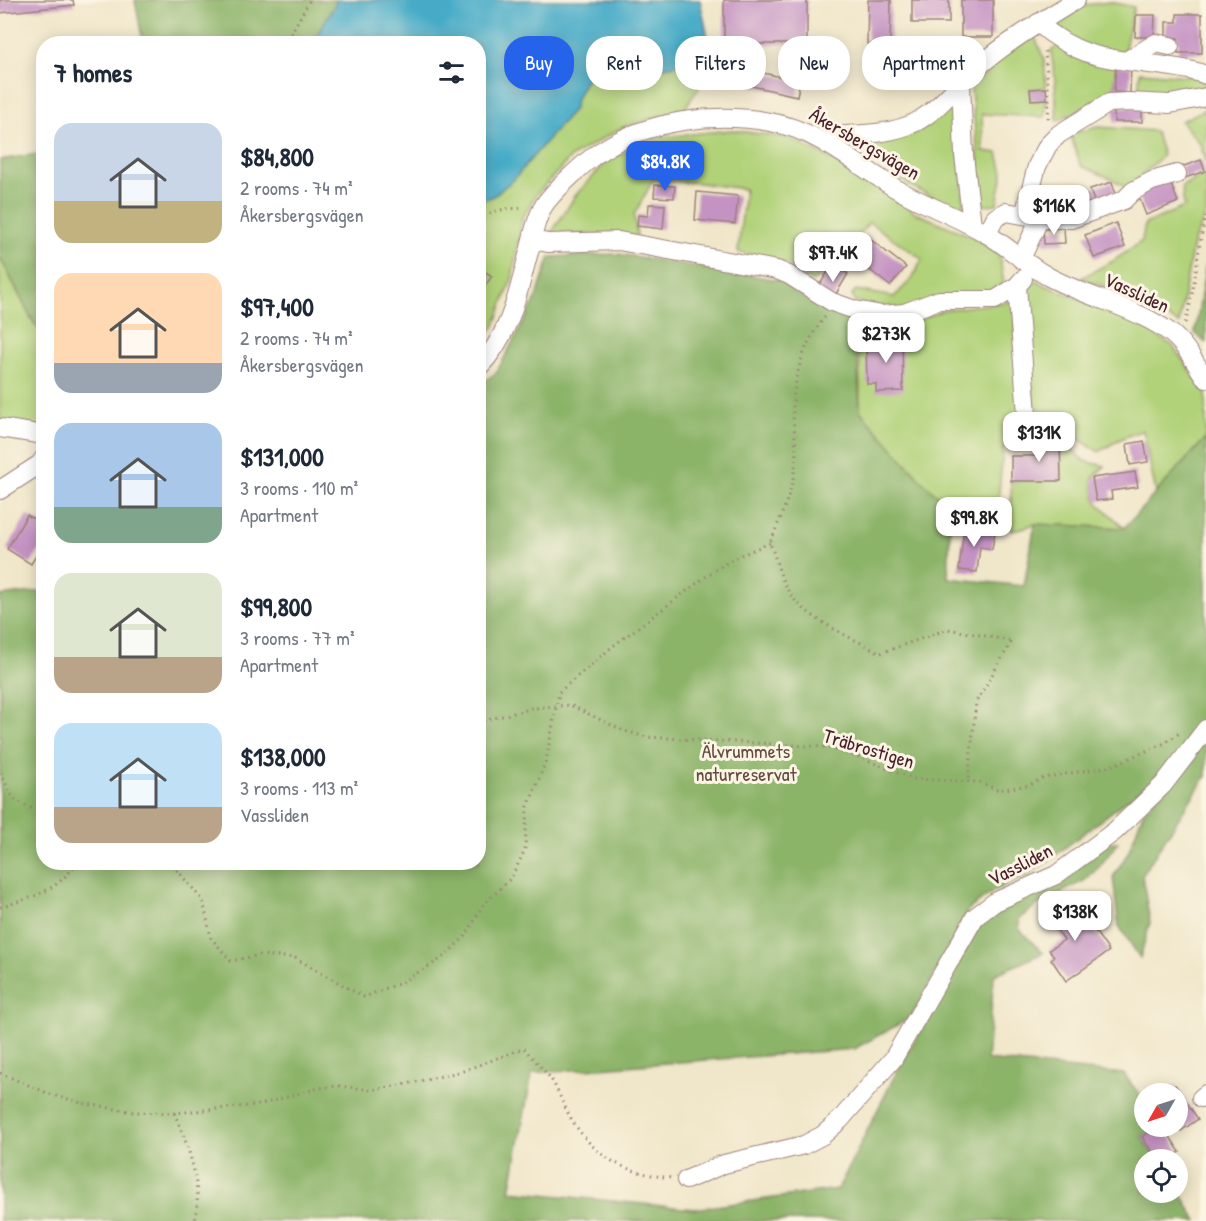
<!DOCTYPE html>
<meta charset="utf-8">
<style>
:root{--surface:#fff;--page:#f6f6f7;--text:#1f2937;--muted:#747a83;--accent:#2563eb}
body{margin:0;font-family:"Patrick Hand",sans-serif;background:var(--page);color:var(--text);height:100vh;display:flex;flex-direction:column;font-size:22px;white-space:nowrap}
*{box-sizing:border-box;margin:0}
p{font-size:20px;color:var(--muted)}
.icon{flex:none;width:33px;height:33px;fill:none;stroke:currentColor;stroke-width:2;stroke-linecap:round;stroke-linejoin:round}
.map{position:relative;flex:1;overflow:hidden}
.sheet{position:absolute;left:36px;top:36px;width:450px;height:834px;display:flex;flex-direction:column;background:var(--surface);border-radius:24px;box-shadow:0 3px 15px #0003}
.sheet>*{flex:none}
.guide{position:absolute;left:504px;top:36px;width:570px;height:54px;display:flex;gap:12px}
.needle{width:39px;rotate:231deg}
.controls{position:absolute;left:1134px;top:1083px;display:grid;gap:12px}
.controls a{display:grid;place-items:center;width:54px;height:54px;border-radius:50%;background:var(--surface);box-shadow:0 3px 15px #0003;font-size:30px}
.price{position:absolute;translate:-50% -51px;padding:0 14px;border-radius:12px;background:#fff;color:#222;font-size:20px;line-height:39px;filter:drop-shadow(0 2px 3px #0008)}
.price::after{content:'';position:absolute;left:50%;top:36px;width:18px;height:14px;margin-left:-9px;background:inherit;clip-path:polygon(0 0,100% 0,50% 100%)}
.price.active{background:var(--accent);color:#fff}
ul{padding:0;list-style:none}
li{display:flex;align-items:center;gap:18px;height:150px;padding:0 18px}
li span{display:grid;place-items:center;flex:none;width:168px;height:120px;border-radius:18px;color:#555}
li>.icon{margin-inline-start:auto}
span .icon{width:72px;height:72px;fill:#fffc;stroke-width:1}
li b{font-size:26px}
h2{display:flex;justify-content:space-between;align-items:center;height:72px;padding:0 18px;font-size:26px}
.chip{padding:0 21px;border-radius:24px;background:var(--surface);box-shadow:0 3px 15px #0003;font-size:21px;line-height:54px}
.chip.active{background:var(--accent);color:#fff}
.map>svg:first-child{display:block}
.green{fill:#b1d279;stroke:#7e7852;stroke-width:1.5}
.forest{fill:#8cb469;stroke:#6b6a4a;stroke-width:1.5}
.water{fill:#47abc7;stroke:#486579;stroke-width:1.5}
.building{fill:#c492c3}
.lines{fill:none;stroke-linecap:round;stroke-linejoin:round}
.minor-casing{stroke:#9d827a;stroke-width:20}
.path{stroke:#9d827a;stroke-width:3;stroke-dasharray:1.5 4.5;stroke-linecap:butt}
.minor{stroke:#fff;stroke-width:18}
.labels{text-anchor:middle;dominant-baseline:central;stroke-width:6;stroke-linejoin:round;paint-order:stroke}
.street-label{font-size:20px;fill:#4a1f2b;stroke:#fcf5e5}
.park-label{font-size:20px;fill:#644c3e;stroke:#fcf5e5}
</style>
<div class="map">
<svg width="1206" height="1221" viewBox="0 0 1206 1221">
<rect width="100%" height="100%" fill="#fcf5e5"/>
<filter id="ink" filterUnits="userSpaceOnUse"><feTurbulence type="fractalNoise" baseFrequency=".0167" numOctaves="2"/><feDisplacementMap in="SourceGraphic" scale="12" xChannelSelector="R" yChannelSelector="G"/><feConvolveMatrix kernelMatrix="1 2 1 2 8 2 1 2 1" color-interpolation-filters="sRGB"/></filter>
<filter id="wash" filterUnits="userSpaceOnUse"><feTurbulence type="fractalNoise" baseFrequency=".008" numOctaves="4" result="noise"/><feDisplacementMap in="SourceGraphic" scale="24" xChannelSelector="R" yChannelSelector="G"/><feGaussianBlur stdDeviation="1.35" result="paint"/><feColorMatrix in="noise" values="0 0 0 0 0 0 0 0 0 0 0 0 0 0 0 0 0 1.4 0 .05"/><feComposite in="paint" operator="in"/></filter>
<g filter="url(#wash)">
<rect width="100%" height="100%" fill="#f0e6c9"/>
<g class="green">
<path d="M1109,2l25,5 -10,45 -39,-3 -20,-13 -12,-15 33,-16z"/>
<path d="M1034,35l10,24 2,29 -16,1 1,10h16l-2,18 -63,-3 1,37 15,2 5,20 -6,31 -14,1 -12,-116 29,-31z"/>
<path d="M646,44l11,24 56,-8v7l-28,41 -64,20 -50,29 -35,38 -14,23 -10,61 -18,48 -15,12v-138l13,-4 21,-17 61,-71c1,-11 5,-17 10,-26 16,-28 32,-34 62,-39z"/>
<path d="M1059,45l57,21 -2,26 -57,29 -2,-42 -4,-28z"/>
<path d="M1140,72l60,5 6,3 -4,12 -12,3 -52,-1z"/>
<path d="M956,105l9,109 -56,-29 -48,-38 52,-14z"/>
<path d="M1206,109v54l-6,-19 -19,-23z"/>
<path d="M1098,127l57,4 8,24 -35,33 -18,-10 -29,-12 -11,-32z"/>
<path d="M732,130l57,8 44,22 34,20 51,34 55,23 26,16 5,32 -11,8 -96,17 -42,-8 -3,-7 4,-5 38,7 18,-18 10,-20 -53,-37 -31,40 -26,20 -24,-18 -50,-12 7,-63 -45,-6 -47,-3 -19,35 3,21 -86,-3 25,-38 33,-36 52,-22z"/>
<path d="M1206,174v40l-13,29 -14,81 -48,-28 -50,-18 32,-17 29,-20 3,-17 39,-17 -2,-21z"/>
<path d="M0,257l30,60 13,19v92l-43,-8z"/>
<path d="M1030,279l101,41 41,25 34,48v45l-50,55 -13,-63 -23,9 -21,13 -50,-32 -15,-17 -13,-112z"/>
<path d="M1014,301l9,125 -20,22 -6,66 -46,-6 -34,-32 -57,-65 -1,-91 48,5 36,-15z"/>
<path d="M1060,437l24,24 21,5 -13,13 4,22 28,27 -89,-4 -23,7 -1,-50 50,-1z"/>
</g>
<g class="forest">
<path d="M135,0h201l-1,5 -20,33 -1,6 -171,-1z"/>
<path d="M43,153h1l-1,183 -12,-19 -31,-60v-97z"/>
<path d="M618,254l167,27 67,39 4,16 4,75 63,71 28,26 -3,70 76,8 11,-62 89,4 82,-90v279l-34,48 -145,112 -30,12 -29,21 -56,107 -58,32 -322,24 -22,118 184,18 144,-20 57,-114 90,-159 124,-74h9l-18,24 -16,15 -44,22 -21,16v10l24,24 -49,22 -7,85 137,14 20,27v25l13,1 -15,10 15,22 -13,1v32h34v-4l19,33h-1197v-625l43,-5 1,271h434l1,-477 17,-12 40,-74 14,-42z"/>
<path d="M1206,265v78l-11,-10z"/>
<path d="M1206,737v39l-64,99 8,47 -10,36 -21,-32 -6,-49 15,-24 15,-40z"/>
</g>
<path class="water" d="M336,0h364l13,60 -57,8 -10,-24c-30,5 -46,12 -62,39 -5,9 -9,15 -10,26l-61,71 -21,17 -13,4 -1,-157 -164,-1 1,-5 20,-33z"/>
<g id="blocks">
<g class="building">
<path d="M0,0h73l1,5 -74,8z"/>
<rect x="724" y="0" width="83" height="44"/>
<path d="M868,0h23l-1,44h-23z"/>
<rect x="912" y="0" width="37" height="23"/>
<rect x="961" y="0" width="32" height="37"/>
<path d="M1177,14h25v39h-24v-15h-12v-16h11z"/>
<path d="M1136,15h19l-1,22h-19z"/>
<path d="M1116,66l15,1 -1,26 -16,-1z"/>
<path d="M736,67l64,14 -3,15 -64,-14z"/>
<path d="M1046,88l1,11 -16,1 -1,-11z"/>
<rect x="1114" y="107" width="28" height="15"/>
<path d="M1201,160l4,11 -20,7 -4,-11z"/>
<path d="M1169,179l9,23 -32,13 -9,-23z"/>
<path d="M1112,182l5,16 -22,7 -5,-16z"/>
<path d="M655,185l20,1 -1,12 -20,-1z"/>
<path d="M697,192l41,4 -3,28 -40,-4z"/>
<path d="M649,204l16,1 -2,24 -26,-3 1,-11 10,1z"/>
<path d="M1116,223l9,24 -31,11 -9,-23z"/>
<path d="M1064,228l1,15 -21,1 -1,-15z"/>
<path d="M866,236l40,31 -16,19 -39,-31z"/>
<path d="M478,267l14,9 -14,20z"/>
<path d="M837,267l11,7 -15,25 -16,-10 12,-19 4,3z"/>
<path d="M876,337h26l1,54 -27,1v-8h-9l-1,-38h10z"/>
<path d="M1060,437l1,44h-50v-25h25v-18z"/>
<path d="M1144,441l4,21 -18,3 -3,-21z"/>
<path d="M1135,472l3,15 -27,4 1,8 -16,2 -4,-23z"/>
<path d="M27,515l17,10v18l-13,21 -24,-15z"/>
<path d="M964,528l31,4 -3,17 -12,-2 -3,25 -18,-2z"/>
<path d="M1074,901l35,50 -43,30 -15,-22 3,-3 -5,-6 15,-10 -15,-21z"/>
<path d="M1175,1085l23,34 -17,12 -3,-5v-32h-15z"/>
<path d="M1157,1126h6l17,26 -10,8h-7l-2,-4 -4,3 -15,-22z"/>
</g>
</g>
</g>
<g filter="url(#ink)">
<use href="#blocks" fill-opacity="0" stroke="#9d827a" stroke-width="1.5"/>
<g class="lines">
<defs>
<g id="minor">
<path d="M1038,23c44,38 72,35 127,43 13,2 29,4 41,9"/>
<path d="M1126,61l30,-18 14,3"/>
<path d="M961,83l3,72 8,70"/>
<path d="M826,144l5,-8c28,-2 60,-1 85,-14 24,-13 41,-38 62,-55 30,-26 64,-46 98,-67"/>
<path d="M1024,215l13,-49 11,-21 11,-11 50,-31 19,-1 42,2 36,-7"/>
<path d="M987,234l8,-16 11,-6 34,6 31,1 53,-19 9,-9 19,-10 25,-7"/>
<path d="M532,240l16,3 71,-2 158,29 12,5 43,27 23,8 27,5 22,-2 35,-13h56l22,-14"/>
<path d="M1021,259l19,-41"/>
<path d="M1023,279l-6,7 11,141"/>
<path d="M478,368c33,-33 40,-77 52,-120 3,-13 6,-30 13,-41 7,-13 45,-48 58,-56 47,-31 114,-39 169,-29 48,8 85,42 125,66 29,17 61,28 90,45 23,13 42,33 66,45 38,20 81,28 117,53 16,11 27,32 38,48"/>
<path d="M0,428l44,7"/>
<path d="M0,490l40,-26 4,-6"/>
<path d="M1201,1098l5,-4"/>
<path d="M686,1180l38,-16 80,-19 19,-10 17,-15 53,-61 82,-142 20,-15 61,-27 59,-44 48,-46 43,-56"/>
</g>
</defs>
<use href="#minor" class="minor-casing"/>
<g class="path">
<path d="M285,44l25,-44"/>
<path d="M1045,51l4,47 -1,24"/>
<path d="M478,217l26,-8 20,-1"/>
<path d="M825,317c-20,23 -30,56 -32,86 -1,21 5,43 2,65 -4,26 -15,51 -25,75 6,15 9,31 16,44 13,29 68,52 95,66l67,-24 64,12 -36,61 -8,80"/>
<path d="M1185,323c11,-34 11,-71 21,-107"/>
<path d="M478,722l56,-14 36,-3 54,26 23,6 178,10 33,10 56,22 66,3 18,8 32,-5 13,-7 68,-12 54,-23 16,-11"/>
<path d="M0,773l14,26 30,16"/>
<path d="M148,862l27,6 28,32 8,38 20,23 29,-6 35,3 69,39 34,-13 43,-25 24,-22 18,-32 28,-27 14,-28 2,-41 19,-48 13,-69 54,-46 95,-71 26,-17 36,-15"/>
<path d="M0,907c32,-9 58,-16 77,-45"/>
<path d="M0,1073l52,22 30,8 51,9 41,1 85,-8 59,-17 21,-2 34,4 43,-8 47,-11 61,-23c8,10 19,20 27,31 8,13 13,28 21,41 25,40 54,53 100,58"/>
<path d="M174,1113c14,30 29,75 21,108"/>
</g>
<use href="#minor" class="minor"/>
</g>
</g>
<g class="labels">
<g class="street-label">
<text transform="translate(865 143) rotate(30)">Åkersbergsvägen</text>
<text transform="translate(1137 292) rotate(25)">Vassliden</text>
<text transform="translate(869 748) rotate(17)">Träbrostigen</text>
<text transform="translate(1020 864) rotate(-27)">Vassliden</text>
</g>
<g class="park-label">
<text x="746" y="750">Älvrummets<tspan x="746" dy="23">naturreservat</tspan></text>
</g>
</g>
</svg>
<div class="controls">
<a><svg class="needle" viewBox="-14 -14 28 28"><path d="M0-13l5 13h-10z" fill="#e53935"/><path d="M0 13l5-13h-10z" fill="#747a83"/></svg></a>
<a><svg class="icon" aria-label="locate" viewBox="0 0 24 24"><circle cx="12" cy="12" r="6"/><path d="M12 2v4M12 18v4M2 12h4M18 12h4"/></svg></a>
</div>
<b class="price active" style="left:665px;top:192px">$84.8K</b>
<b class="price" style="left:1054px;top:236px">$116K</b>
<b class="price" style="left:833px;top:283px">$97.4K</b>
<b class="price" style="left:886px;top:364px">$273K</b>
<b class="price" style="left:1039px;top:463px">$131K</b>
<b class="price" style="left:974px;top:548px">$99.8K</b>
<b class="price" style="left:1075px;top:942px">$138K</b>
<div class="guide">
<a class="chip active">Buy</a>
<a class="chip">Rent</a>
<a class="chip">Filters</a>
<a class="chip">New</a>
<a class="chip">Apartment</a>
</div>
<section class="sheet">
<h2>7 homes<svg class="icon" aria-label="filters" viewBox="0 0 24 24"><path d="M4 7h16M4 17h16"/><circle cx="9" cy="7" r="2"/><circle cx="15" cy="17" r="2"/></svg></h2>
<ul>
<li><span style="background:linear-gradient(#c9d6e8 65%,#c2b280 0)"><svg class="icon" aria-label="home" viewBox="0 0 24 24"><path d="M3 11l9-7 9 7M6 9v11h12V9"/></svg></span><div><b>$84,800</b><p>2 rooms · 74 m²</p><p>Åkersbergsvägen</p></div></li>
<li><span style="background:linear-gradient(#ffd9b3 75%,#9aa5b1 0)"><svg class="icon" aria-label="home" viewBox="0 0 24 24"><path d="M3 11l9-7 9 7M6 9v11h12V9"/></svg></span><div><b>$97,400</b><p>2 rooms · 74 m²</p><p>Åkersbergsvägen</p></div></li>
<li><span style="background:linear-gradient(#a9c7e8 70%,#7fa58c 0)"><svg class="icon" aria-label="home" viewBox="0 0 24 24"><path d="M3 11l9-7 9 7M6 9v11h12V9"/></svg></span><div><b>$131,000</b><p>3 rooms · 110 m²</p><p>Apartment</p></div></li>
<li><span style="background:linear-gradient(#dfe7d0 70%,#b9a48a 0)"><svg class="icon" aria-label="home" viewBox="0 0 24 24"><path d="M3 11l9-7 9 7M6 9v11h12V9"/></svg></span><div><b>$99,800</b><p>3 rooms · 77 m²</p><p>Apartment</p></div></li>
<li><span style="background:linear-gradient(#bfe0f5 70%,#b9a48a 0)"><svg class="icon" aria-label="home" viewBox="0 0 24 24"><path d="M3 11l9-7 9 7M6 9v11h12V9"/></svg></span><div><b>$138,000</b><p>3 rooms · 113 m²</p><p>Vassliden</p></div></li>
</ul>
</section>
</div>
